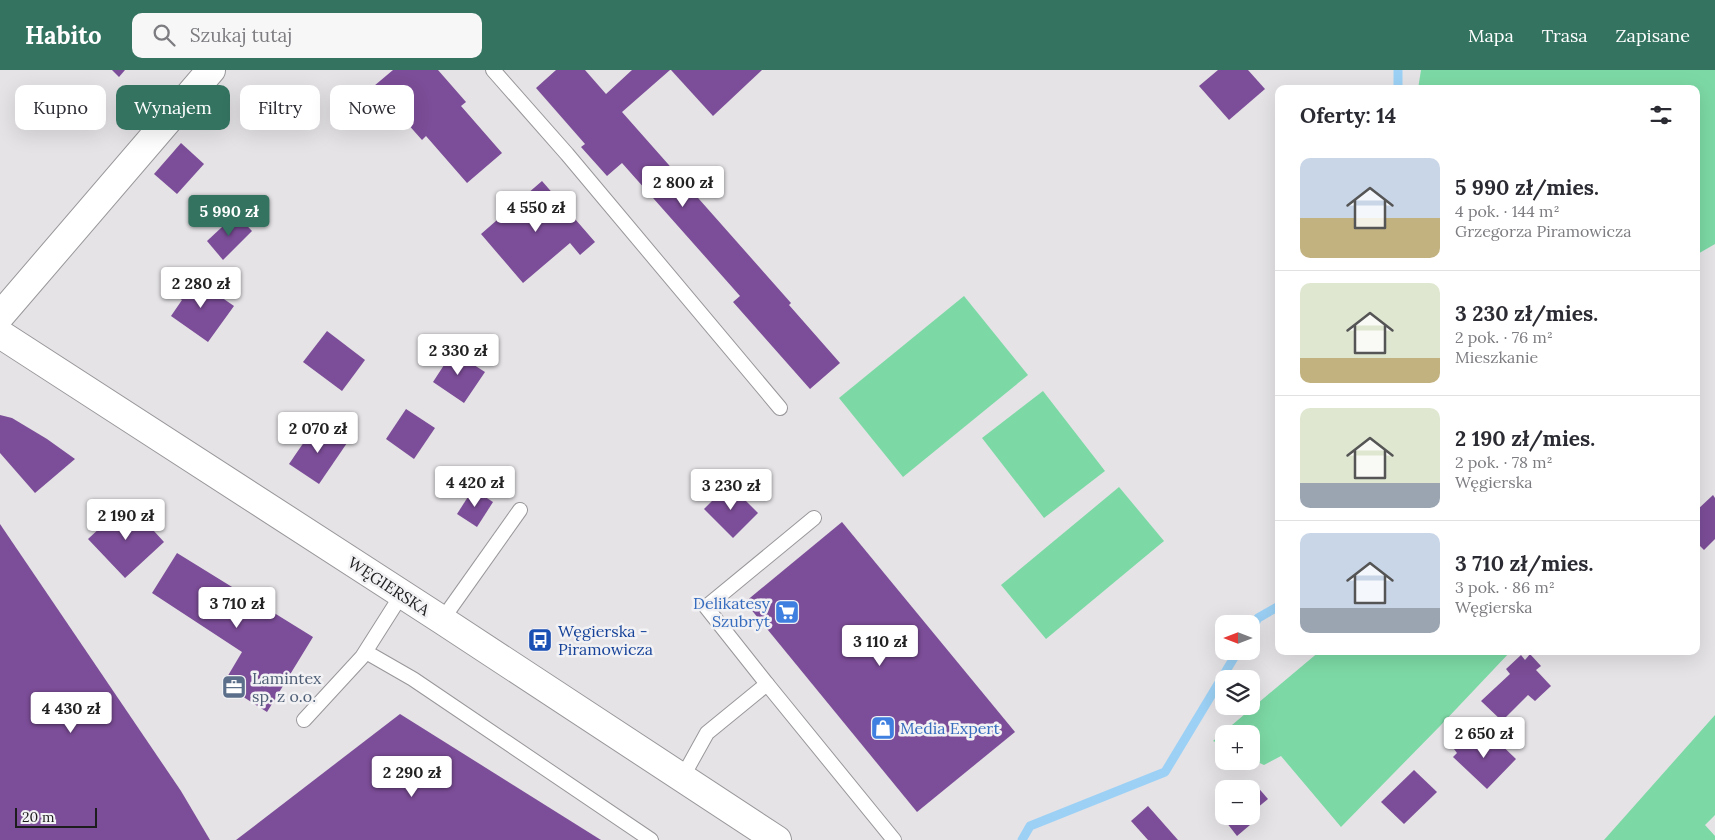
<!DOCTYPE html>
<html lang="pl">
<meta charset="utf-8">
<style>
:root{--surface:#fff;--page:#f7f7f7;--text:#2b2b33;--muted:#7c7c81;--line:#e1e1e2;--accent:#347360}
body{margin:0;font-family:Lora,serif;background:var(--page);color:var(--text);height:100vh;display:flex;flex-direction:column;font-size:19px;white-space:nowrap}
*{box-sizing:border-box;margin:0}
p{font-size:16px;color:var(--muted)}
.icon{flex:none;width:28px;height:28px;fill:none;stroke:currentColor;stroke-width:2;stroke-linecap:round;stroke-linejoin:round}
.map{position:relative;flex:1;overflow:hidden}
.drawer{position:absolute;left:1275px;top:15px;width:425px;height:570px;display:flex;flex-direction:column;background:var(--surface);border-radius:10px;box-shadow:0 5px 20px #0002}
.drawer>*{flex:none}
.top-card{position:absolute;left:15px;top:15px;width:475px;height:45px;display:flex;gap:10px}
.needle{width:32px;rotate:270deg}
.controls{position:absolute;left:1215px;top:545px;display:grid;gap:10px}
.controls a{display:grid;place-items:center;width:45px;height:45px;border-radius:10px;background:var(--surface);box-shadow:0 5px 20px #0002;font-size:25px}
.scale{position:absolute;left:15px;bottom:12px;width:82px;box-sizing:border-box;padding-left:5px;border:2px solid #1e1d1e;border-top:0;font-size:14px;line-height:18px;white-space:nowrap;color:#1e1d1e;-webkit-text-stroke:4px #f2f1f4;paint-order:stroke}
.price{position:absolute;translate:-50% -42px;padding:0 11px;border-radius:5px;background:#fff;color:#222;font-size:16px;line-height:32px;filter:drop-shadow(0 1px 2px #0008)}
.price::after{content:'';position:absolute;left:50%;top:30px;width:15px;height:11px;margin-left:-8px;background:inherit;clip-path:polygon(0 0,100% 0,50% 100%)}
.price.current{background:var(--accent);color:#fff}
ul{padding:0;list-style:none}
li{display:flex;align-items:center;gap:15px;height:125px;padding:0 25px}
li+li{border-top:1px solid var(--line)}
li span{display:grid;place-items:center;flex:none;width:140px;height:100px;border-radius:10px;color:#555}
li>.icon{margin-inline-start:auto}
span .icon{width:60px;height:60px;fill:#fffc;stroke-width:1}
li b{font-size:21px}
h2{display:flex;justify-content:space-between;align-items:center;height:60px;padding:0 25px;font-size:21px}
.pill{padding:0 18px;border-radius:10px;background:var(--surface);box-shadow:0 5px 20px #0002;font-size:18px;line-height:45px}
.pill.current{background:var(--accent);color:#fff}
header{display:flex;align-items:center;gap:30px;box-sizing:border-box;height:70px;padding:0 25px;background:var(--accent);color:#fff}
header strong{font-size:24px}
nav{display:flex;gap:28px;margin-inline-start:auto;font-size:18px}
.search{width:350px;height:45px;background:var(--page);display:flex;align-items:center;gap:12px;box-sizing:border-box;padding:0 18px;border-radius:10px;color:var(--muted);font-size:19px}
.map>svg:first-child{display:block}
.green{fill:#7cd9a5}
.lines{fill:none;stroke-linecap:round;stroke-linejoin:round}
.stream{stroke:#9cd1f5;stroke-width:9}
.building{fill:#7c4d98}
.service-casing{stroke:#99979a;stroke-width:16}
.tertiary-casing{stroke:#99979a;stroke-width:30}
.secondary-casing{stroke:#99979a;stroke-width:30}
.service{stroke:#fff;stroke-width:14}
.tertiary{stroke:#fff;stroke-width:28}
.secondary{stroke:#fff;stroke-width:28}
.labels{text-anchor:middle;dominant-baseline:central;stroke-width:5;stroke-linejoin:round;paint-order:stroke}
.street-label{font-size:16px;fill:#1e1d1e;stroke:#f2f1f4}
.shop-label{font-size:16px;fill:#366cbe;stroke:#f2f1f4;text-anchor:end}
.transit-label{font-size:16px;fill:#164399;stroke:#f2f1f4;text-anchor:start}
.service-label{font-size:16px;fill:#4e5e75;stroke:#f2f1f4;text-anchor:start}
</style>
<header>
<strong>Habito</strong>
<div class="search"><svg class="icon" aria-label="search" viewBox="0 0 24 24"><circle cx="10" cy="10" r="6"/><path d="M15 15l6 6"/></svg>Szukaj tutaj</div>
<nav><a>Mapa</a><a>Trasa</a><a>Zapisane</a></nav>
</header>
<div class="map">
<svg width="1715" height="770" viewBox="0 0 1715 770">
<rect width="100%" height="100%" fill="#e5e3e6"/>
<g class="green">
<path d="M1421,0h294v174l-19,11v-166h-278z"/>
<path d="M964,226l64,79 -125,102 -64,-79z"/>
<path d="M1043,321l62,80 -61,47 -62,-80z"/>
<path d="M1119,417l45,54 -118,98 -45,-54z"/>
<path d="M1320,581h191l-71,75 -99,101 -60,-71 -17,9 -13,-6v-25h-27v12l-11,-5z"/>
<path d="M1715,645v100l-10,10 10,11v4h-111z"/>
</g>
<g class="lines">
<g class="stream">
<path d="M1398,19v-19"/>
<path d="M1251,560l7,-12 21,-12"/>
<path d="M1022,770l8,-14 135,-54 73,-121"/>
</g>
</g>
<g class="building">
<path d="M112,0h13l-6,7z"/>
<path d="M393,0h45l28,32 -5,4 41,47 -35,30 -41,-47 -4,4 -48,-54z"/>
<path d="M556,0h29l21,24 26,-24h38l-48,42 169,191 -2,2 51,58 -30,26 -77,-87 7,-6 -118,-133 -15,13 -26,-29 4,-3 -49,-56z"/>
<path d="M671,0h91l-49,46z"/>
<path d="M1218,0h30l17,19 -36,31 -30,-34z"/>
<path d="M181,73l23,21 -27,30 -23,-20z"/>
<path d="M542,111l53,61 -15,13 -10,-12 -47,40 -42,-49z"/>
<path d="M236,144l16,17 -29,29 -16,-19z"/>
<path d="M189,205l45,31 -26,36 -37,-26 11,-16 -7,-5z"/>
<path d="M327,261l38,29 -23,31 -39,-29z"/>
<path d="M449,279l36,23 -21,31 -31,-21 13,-20 -4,-3z"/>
<path d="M406,339l29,19 -21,31 -28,-20z"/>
<path d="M0,345l12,3 35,21 28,20 -40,34 -35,-40z"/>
<path d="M317,353l30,20 -28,41 -30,-20z"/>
<path d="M729,414l29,29 -25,25 -29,-29z"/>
<path d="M473,419l20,13 -16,25 -20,-13z"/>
<path d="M1713,425l2,3v41l-11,11 -8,-8v-31z"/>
<path d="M132,437l32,35 -39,36 -37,-39 14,-13 -3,-3 10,-10 8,8z"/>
<path d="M842,452l173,210 -98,80 -172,-210z"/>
<path d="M0,454l181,267 29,49h-210z"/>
<path d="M177,483l136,84 -46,75 -44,-28 19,-32 -90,-59z"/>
<path d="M1530,584l11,12 -5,4 15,16 -16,15 -7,-6 -26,26 -21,-20 29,-27 -4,-5 15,-14 4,5z"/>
<path d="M400,644l201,126h-365z"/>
<path d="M1490,664l26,25 -29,30 -34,-32 4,-4 -3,-4 13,-14 12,11z"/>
<path d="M1414,700l23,22 -33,32 -23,-22z"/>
<path d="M1255,714l13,15 -17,14v-25z"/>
<path d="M1148,736l30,34h-30l-17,-19z"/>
<path d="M1224,740v6h23l-3,2 6,7 -13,11 -18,-23z"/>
</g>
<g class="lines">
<defs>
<g id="service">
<path d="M493,0l74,84 213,254"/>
<path d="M442,550l78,-110"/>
<path d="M366,582l47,27 238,161"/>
<path d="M767,614l-61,-77 108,-89"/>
<path d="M304,650l58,-63 40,-63"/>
<path d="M682,708l25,-45 60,-49 127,156"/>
</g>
<path id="tertiary" d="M0,246l211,-246"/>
<path id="secondary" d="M0,264l442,286 335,220"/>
</defs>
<use href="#service" class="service-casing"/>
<use href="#tertiary" class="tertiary-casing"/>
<use href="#secondary" class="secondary-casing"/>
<use href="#service" class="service"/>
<use href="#tertiary" class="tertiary"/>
<use href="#secondary" class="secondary"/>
</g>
<defs>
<symbol id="supermarket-square" viewBox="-11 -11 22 22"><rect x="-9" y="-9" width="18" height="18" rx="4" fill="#3f7fe0" stroke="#f2f1f4"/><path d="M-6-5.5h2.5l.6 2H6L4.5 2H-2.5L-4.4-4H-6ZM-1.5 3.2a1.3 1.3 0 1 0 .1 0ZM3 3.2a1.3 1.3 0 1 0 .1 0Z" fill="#fff"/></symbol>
<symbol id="bus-square" viewBox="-11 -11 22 22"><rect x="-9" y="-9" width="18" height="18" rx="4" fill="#1a4fb4" stroke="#f2f1f4"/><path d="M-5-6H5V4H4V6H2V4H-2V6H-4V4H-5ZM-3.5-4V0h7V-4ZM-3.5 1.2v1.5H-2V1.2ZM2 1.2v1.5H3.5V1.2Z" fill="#fff"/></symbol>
<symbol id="office-square" viewBox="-11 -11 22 22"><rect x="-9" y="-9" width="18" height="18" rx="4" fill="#5c6f8a" stroke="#f2f1f4"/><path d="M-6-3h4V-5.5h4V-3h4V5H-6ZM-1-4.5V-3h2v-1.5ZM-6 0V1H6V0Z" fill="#fff"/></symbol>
<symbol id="shop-square" viewBox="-11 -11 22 22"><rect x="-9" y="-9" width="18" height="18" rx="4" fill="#3f7fe0" stroke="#f2f1f4"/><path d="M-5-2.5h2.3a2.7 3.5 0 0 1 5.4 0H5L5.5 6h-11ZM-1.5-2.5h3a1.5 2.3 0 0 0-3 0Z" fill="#fff"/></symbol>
</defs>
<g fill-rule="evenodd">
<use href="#supermarket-square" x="773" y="528" width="28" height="28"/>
<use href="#bus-square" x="526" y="556" width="28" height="28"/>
<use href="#office-square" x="220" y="603" width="28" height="28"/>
<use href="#shop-square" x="869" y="644" width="28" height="28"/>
</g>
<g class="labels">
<g class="street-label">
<text transform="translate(389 516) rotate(33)">WĘGIERSKA</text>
</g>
<g class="shop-label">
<text x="770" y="533">Delikatesy<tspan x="770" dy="18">Szubryt</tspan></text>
<text x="900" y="658" text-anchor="start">Media Expert</text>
</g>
<g class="transit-label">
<text x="558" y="561">Węgierska -<tspan x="558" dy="18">Piramowicza</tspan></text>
</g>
<g class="service-label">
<text x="252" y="608">Lamintex<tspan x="252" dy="18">sp. z o.o.</tspan></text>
</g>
</g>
</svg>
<div class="controls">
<a><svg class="needle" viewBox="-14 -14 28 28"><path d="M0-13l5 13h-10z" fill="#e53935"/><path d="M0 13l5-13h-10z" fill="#7c7c81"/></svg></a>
<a><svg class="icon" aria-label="layers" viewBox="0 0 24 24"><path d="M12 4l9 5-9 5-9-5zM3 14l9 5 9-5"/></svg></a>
<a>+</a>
<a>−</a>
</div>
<div class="scale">20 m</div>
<b class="price" style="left:683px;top:138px">2 800 zł</b>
<b class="price" style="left:536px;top:163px">4 550 zł</b>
<b class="price current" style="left:229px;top:167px">5 990 zł</b>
<b class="price" style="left:201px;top:239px">2 280 zł</b>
<b class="price" style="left:458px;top:306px">2 330 zł</b>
<b class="price" style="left:318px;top:384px">2 070 zł</b>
<b class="price" style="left:475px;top:438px">4 420 zł</b>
<b class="price" style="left:731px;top:441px">3 230 zł</b>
<b class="price" style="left:126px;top:471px">2 190 zł</b>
<b class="price" style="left:237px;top:559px">3 710 zł</b>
<b class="price" style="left:880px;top:597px">3 110 zł</b>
<b class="price" style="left:71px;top:664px">4 430 zł</b>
<b class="price" style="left:1484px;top:689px">2 650 zł</b>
<b class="price" style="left:412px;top:728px">2 290 zł</b>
<div class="top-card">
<a class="pill">Kupno</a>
<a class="pill current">Wynajem</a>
<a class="pill">Filtry</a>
<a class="pill">Nowe</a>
</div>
<section class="drawer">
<h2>Oferty: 14<svg class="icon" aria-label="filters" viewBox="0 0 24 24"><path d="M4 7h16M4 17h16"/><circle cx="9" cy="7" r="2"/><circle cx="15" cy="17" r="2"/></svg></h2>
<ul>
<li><span style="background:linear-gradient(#c9d6e8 60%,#c2b280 0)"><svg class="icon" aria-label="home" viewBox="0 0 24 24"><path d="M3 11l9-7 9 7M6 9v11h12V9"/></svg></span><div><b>5 990 zł/mies.</b><p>4 pok. · 144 m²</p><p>Grzegorza Piramowicza</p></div></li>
<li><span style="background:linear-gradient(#dfe7d0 75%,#c2b280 0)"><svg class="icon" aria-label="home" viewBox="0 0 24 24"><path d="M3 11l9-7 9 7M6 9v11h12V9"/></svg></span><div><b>3 230 zł/mies.</b><p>2 pok. · 76 m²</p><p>Mieszkanie</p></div></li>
<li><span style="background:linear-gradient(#dfe7d0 75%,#9aa5b1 0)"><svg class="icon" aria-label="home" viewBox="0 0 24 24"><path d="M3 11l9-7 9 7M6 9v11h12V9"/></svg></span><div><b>2 190 zł/mies.</b><p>2 pok. · 78 m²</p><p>Węgierska</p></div></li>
<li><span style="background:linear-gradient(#c9d6e8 75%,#9aa5b1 0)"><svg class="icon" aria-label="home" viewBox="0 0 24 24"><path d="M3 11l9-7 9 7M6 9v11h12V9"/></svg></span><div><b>3 710 zł/mies.</b><p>3 pok. · 86 m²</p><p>Węgierska</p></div></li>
</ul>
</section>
</div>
